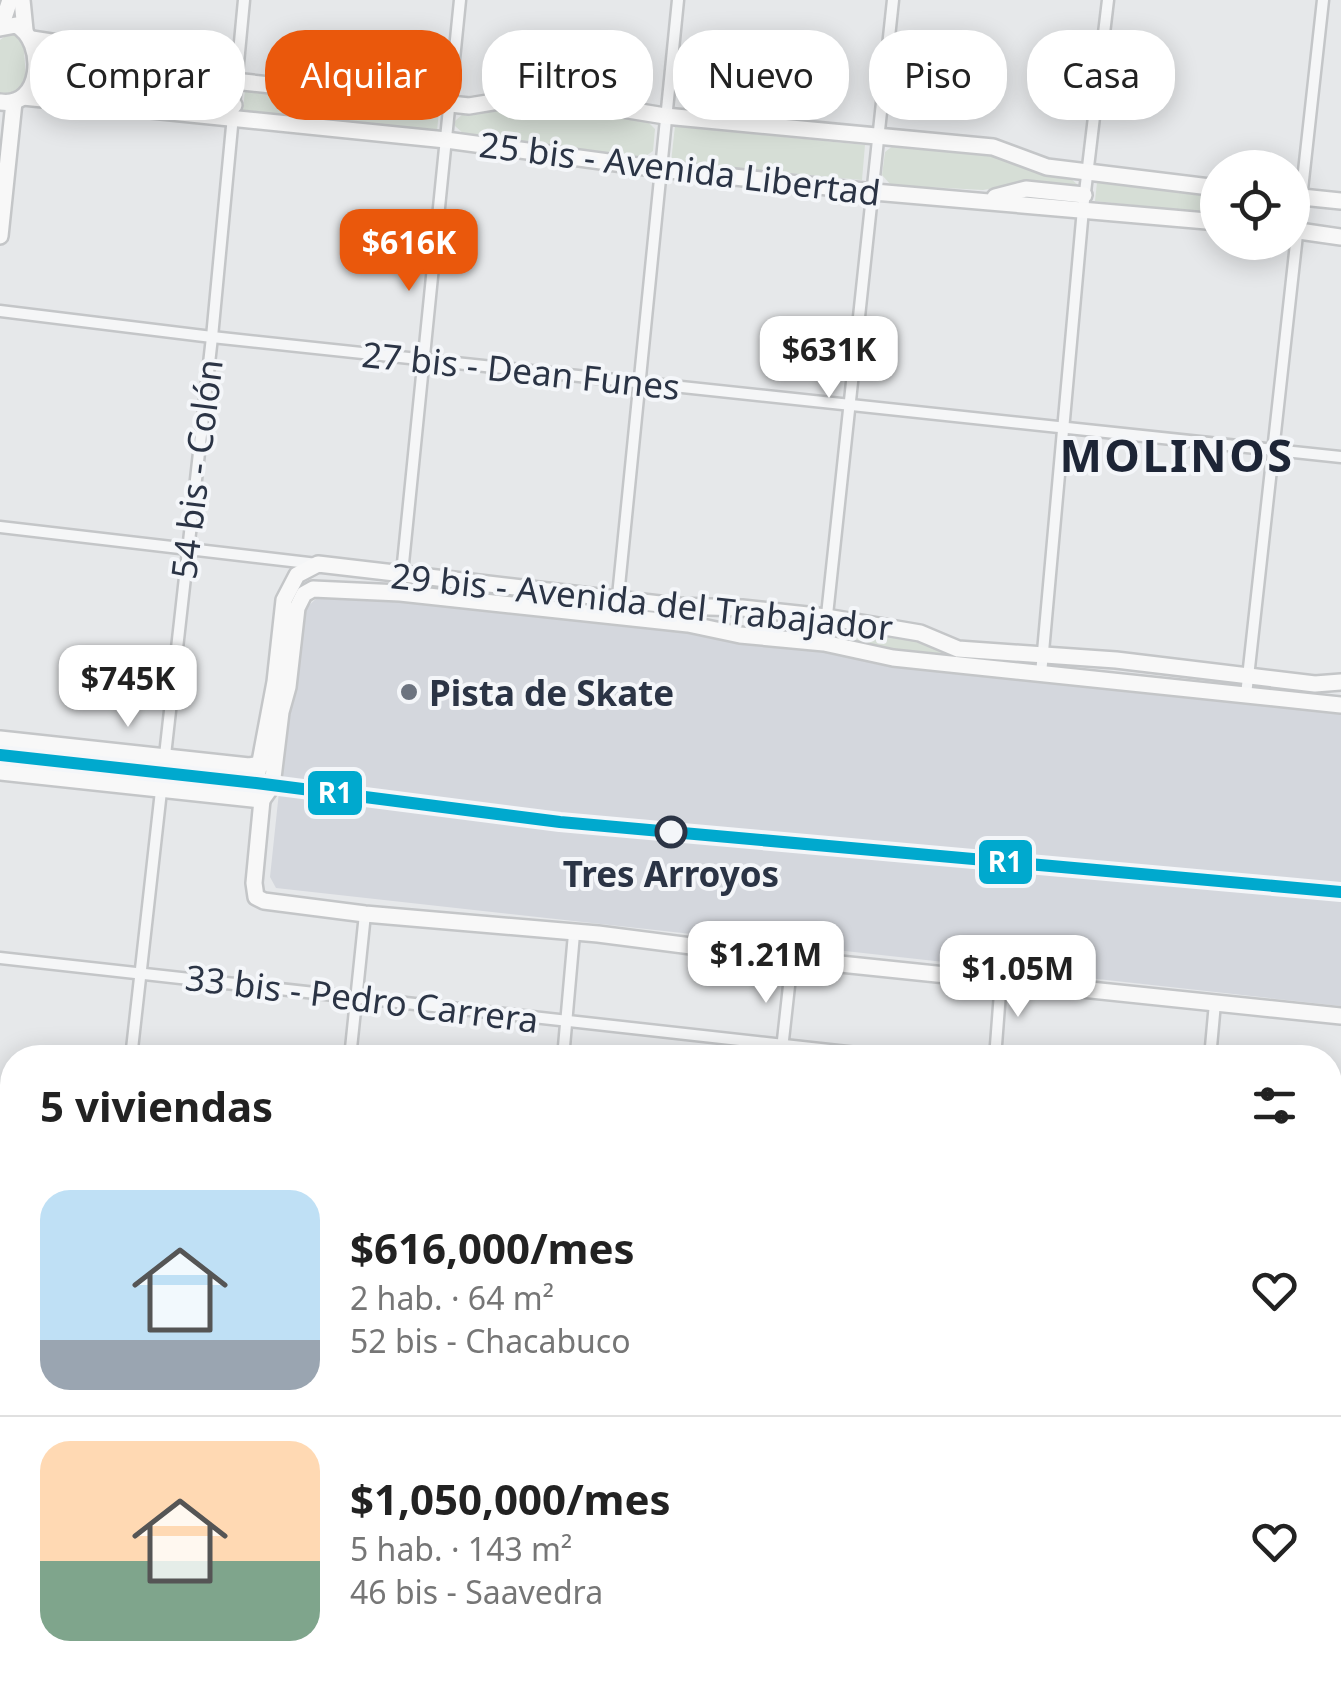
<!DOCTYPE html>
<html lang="es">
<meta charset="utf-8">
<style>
:root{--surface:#fff;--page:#f6f6f6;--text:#222;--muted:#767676;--line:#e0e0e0;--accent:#ea580c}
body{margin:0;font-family:"Noto Sans",sans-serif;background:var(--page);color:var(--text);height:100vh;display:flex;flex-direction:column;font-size:38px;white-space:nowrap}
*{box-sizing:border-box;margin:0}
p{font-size:32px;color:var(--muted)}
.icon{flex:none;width:55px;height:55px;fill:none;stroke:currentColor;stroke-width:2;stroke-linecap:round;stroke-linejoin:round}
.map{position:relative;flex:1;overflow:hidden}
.sheet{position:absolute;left:0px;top:1045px;width:1342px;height:642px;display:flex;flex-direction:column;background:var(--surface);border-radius:40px 40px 0 0;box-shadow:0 5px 25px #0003}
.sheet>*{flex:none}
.hud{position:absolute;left:30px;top:30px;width:1282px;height:90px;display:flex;gap:20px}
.buttons{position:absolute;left:1200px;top:150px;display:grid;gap:20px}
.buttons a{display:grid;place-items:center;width:110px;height:110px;border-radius:50%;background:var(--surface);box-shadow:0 5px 25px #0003;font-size:50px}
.price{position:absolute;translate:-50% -85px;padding:0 22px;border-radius:20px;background:#fff;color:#222;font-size:32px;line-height:65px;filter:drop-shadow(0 2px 5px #0008)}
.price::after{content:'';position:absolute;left:50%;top:60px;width:30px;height:22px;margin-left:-15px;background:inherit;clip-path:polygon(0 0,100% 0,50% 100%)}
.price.active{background:var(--accent);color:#fff}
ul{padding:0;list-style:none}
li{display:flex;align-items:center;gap:30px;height:250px;padding:0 40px}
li+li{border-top:2px solid var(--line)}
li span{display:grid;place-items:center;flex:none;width:280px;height:200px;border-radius:30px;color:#555}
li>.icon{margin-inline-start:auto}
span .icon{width:120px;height:120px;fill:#fffc;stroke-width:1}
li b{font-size:42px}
h2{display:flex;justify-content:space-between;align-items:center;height:120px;padding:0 40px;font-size:42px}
.chip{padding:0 35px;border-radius:40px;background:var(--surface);box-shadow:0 5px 25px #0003;font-size:35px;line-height:90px}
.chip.active{background:var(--accent);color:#fff}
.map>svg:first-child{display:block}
.built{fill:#d4d7dd}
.grass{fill:#d6ded6}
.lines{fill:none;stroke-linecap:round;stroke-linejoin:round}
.street-casing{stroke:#c4c6c8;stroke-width:15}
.secondary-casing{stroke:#c4c6c8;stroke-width:20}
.street{stroke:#f5f6f7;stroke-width:10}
.secondary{stroke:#f8f8f8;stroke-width:15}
.rail-1-casing{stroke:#f4f6f9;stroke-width:20}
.rail-1{stroke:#00a9ce;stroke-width:12}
.poi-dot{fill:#6c737f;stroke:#f4f6f9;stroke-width:4}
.stop-dot{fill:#f4f6f9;stroke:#2b3445;stroke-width:5}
.labels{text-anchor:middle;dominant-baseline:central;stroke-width:8;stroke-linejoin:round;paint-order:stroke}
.street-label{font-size:35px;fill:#2b3445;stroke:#f4f6f9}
.poi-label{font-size:35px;font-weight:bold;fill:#2b3445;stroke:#f4f6f9;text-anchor:start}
.stop-label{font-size:35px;font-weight:bold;fill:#2b3445;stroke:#f4f6f9}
.district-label{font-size:45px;font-weight:bold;letter-spacing:2.5px;fill:#1d2536;stroke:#f4f6f9}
.line-badge{stroke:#f4f6f9;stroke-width:4}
.badge-label{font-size:28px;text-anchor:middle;font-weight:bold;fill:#fff}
</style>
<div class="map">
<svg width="1341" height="1687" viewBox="0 0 1341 1687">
<rect width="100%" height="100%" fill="#e6e8ea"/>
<path class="built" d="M319,596l24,3 30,-2 306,33 36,9 106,11 54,14 466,49v293l-1065,-118 -6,-11 17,-161 10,-33 7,-73z"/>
<g class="grass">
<path d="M11,32l12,7 3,38 -10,17 -16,1v-55z"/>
<path d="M49,50l51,7 21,11 43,14 55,6 7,7 -1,3 -64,-4 -30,6 -82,-7 -10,-8 3,-29z"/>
<path d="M245,90l194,21 -2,20 -194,-21z"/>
<path d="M530,103l117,18 8,8 -2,22 -10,7 -178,-23 -10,-9v-5l9,-8h19z"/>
<path d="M675,126l190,19 -3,35 -191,-18z"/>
<path d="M894,145l95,7 38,17 43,9 8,7 -2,4 -64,-4 -29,5 -92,-5 -9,-10 3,-23z"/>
<path d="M1097,182l120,13v19l-122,-13z"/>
<path d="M841,627l60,8 52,20 76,7v3l-103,-10 -80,-14 -9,-6z"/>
<path d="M0,743l147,17 -2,19 -145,-16z"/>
<path d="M176,764l69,10 3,11 -8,7 -67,-9z"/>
</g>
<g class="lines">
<defs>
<g id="street">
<path d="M0,311l212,26 1129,120"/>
<path d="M0,527l317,37"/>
<path d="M400,593l60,-593"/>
<path d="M616,616l62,-616"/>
<path d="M824,643l69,-643"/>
<path d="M1041,674l42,-465 25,-209"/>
<path d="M1246,695l77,-695"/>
<path d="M0,958l902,100"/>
<path d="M131,1058l81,-721 32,-337"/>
<path d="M350,1058l15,-144"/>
<path d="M563,1058l11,-124"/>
<path d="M781,1058l11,-99"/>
<path d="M995,1058l6,-78"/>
<path d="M1210,1058l5,-55"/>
<path d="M1330,1105l11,1"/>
<path d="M0,1172l12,1"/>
<path d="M1330,1319l11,1"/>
<path d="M0,1386l12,1"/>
<path d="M1330,1534l11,1"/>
<path d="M0,1603l12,2"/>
<path d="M678,1675l105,12"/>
<path d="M65,1687l1,-12"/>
<path d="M280,1687l1,-12"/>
<path d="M495,1687l1,-12"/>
<path d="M929,1687l1,-12"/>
<path d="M1143,1687l2,-12"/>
</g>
<g id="secondary">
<path d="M22,0l3,30"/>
<path d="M1,27l9,-27"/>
<path d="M0,28l16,-3c31,17 26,84 -16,77"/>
<path d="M32,39l71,11 55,23 311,33 67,-11 129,21 328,31 54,20 171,21"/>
<path d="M23,97l423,43 214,29 214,23 344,30"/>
<path d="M144,109l19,-11 71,7"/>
<path d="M1292,196l49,5"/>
<path d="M995,197l31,-8 58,6"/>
<path d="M1292,230l49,7"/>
<path d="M0,236l14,-134"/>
<path d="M1341,682l-26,2 -199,-24 -158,-11 -38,-16 -94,-16 -84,-9 -65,-2 -359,-42 -21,11 -13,25 -9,82 -19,101 6,17 -8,83 2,14 8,4 101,13 233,20 194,25 549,57"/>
<path d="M0,739l249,27 17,-3"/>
<path d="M0,772l262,28"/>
<path d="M262,800l10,-14 9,-74 7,-25 9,-79 7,-14 9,-5 87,4 288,31 52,11 84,8 69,15 448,47"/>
</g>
</defs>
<use href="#street" class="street-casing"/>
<use href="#secondary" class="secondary-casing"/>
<use href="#street" class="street"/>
<use href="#secondary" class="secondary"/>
<defs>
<path id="rail-1" d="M0,755l256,28 304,39 781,70"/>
</defs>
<use href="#rail-1" class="rail-1-casing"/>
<use href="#rail-1" class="rail-1"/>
</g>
<circle class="poi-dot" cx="409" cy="692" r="10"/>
<circle class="stop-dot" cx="671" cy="832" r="14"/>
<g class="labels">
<g class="street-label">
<text transform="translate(680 168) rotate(7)">25 bis - Avenida Libertad</text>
<text transform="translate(521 370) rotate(6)">27 bis - Dean Funes</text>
<text transform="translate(196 469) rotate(-83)">54 bis - Colón</text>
<text transform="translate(642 601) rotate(6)">29 bis - Avenida del Trabajador</text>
<text transform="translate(362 998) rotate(7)">33 bis - Pedro Carrera</text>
</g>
<g class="poi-label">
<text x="429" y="692">Pista de Skate</text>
</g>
<g class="stop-label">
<text x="671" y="873">Tres Arroyos</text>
</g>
<g class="district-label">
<text x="1177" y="454">MOLINOS</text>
</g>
</g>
<g class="line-badge">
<rect x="306" y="769" width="58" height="48" rx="10" fill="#00a9ce"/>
<rect x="977" y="838" width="57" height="48" rx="10" fill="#00a9ce"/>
</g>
<g class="badge-label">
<text x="335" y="803">R1</text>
<text x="1005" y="872">R1</text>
</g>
</svg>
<div class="buttons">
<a><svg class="icon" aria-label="locate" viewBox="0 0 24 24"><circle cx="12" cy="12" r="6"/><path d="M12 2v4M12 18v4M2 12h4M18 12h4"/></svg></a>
</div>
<b class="price active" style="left:409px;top:294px">$616K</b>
<b class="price" style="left:829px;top:401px">$631K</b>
<b class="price" style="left:128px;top:730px">$745K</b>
<b class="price" style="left:766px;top:1006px">$1.21M</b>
<b class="price" style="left:1018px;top:1020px">$1.05M</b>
<div class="hud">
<a class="chip">Comprar</a>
<a class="chip active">Alquilar</a>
<a class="chip">Filtros</a>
<a class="chip">Nuevo</a>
<a class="chip">Piso</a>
<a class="chip">Casa</a>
</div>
<section class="sheet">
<h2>5 viviendas<svg class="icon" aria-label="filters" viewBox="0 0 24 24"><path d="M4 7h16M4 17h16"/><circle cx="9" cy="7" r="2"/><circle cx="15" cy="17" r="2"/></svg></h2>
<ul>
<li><span style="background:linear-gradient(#bfe0f5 75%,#9aa5b1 0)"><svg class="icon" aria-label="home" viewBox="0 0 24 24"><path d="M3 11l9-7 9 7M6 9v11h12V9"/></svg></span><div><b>$616,000/mes</b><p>2 hab. · 64 m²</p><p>52 bis - Chacabuco</p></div><svg class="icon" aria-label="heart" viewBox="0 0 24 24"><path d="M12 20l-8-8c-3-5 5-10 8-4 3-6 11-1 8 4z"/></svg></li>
<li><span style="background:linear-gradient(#ffd9b3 60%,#7fa58c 0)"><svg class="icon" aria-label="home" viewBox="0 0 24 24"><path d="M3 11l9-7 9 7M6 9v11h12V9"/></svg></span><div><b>$1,050,000/mes</b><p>5 hab. · 143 m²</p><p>46 bis - Saavedra</p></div><svg class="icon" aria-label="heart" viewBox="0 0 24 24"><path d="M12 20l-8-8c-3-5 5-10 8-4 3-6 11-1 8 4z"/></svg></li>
</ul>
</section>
</div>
